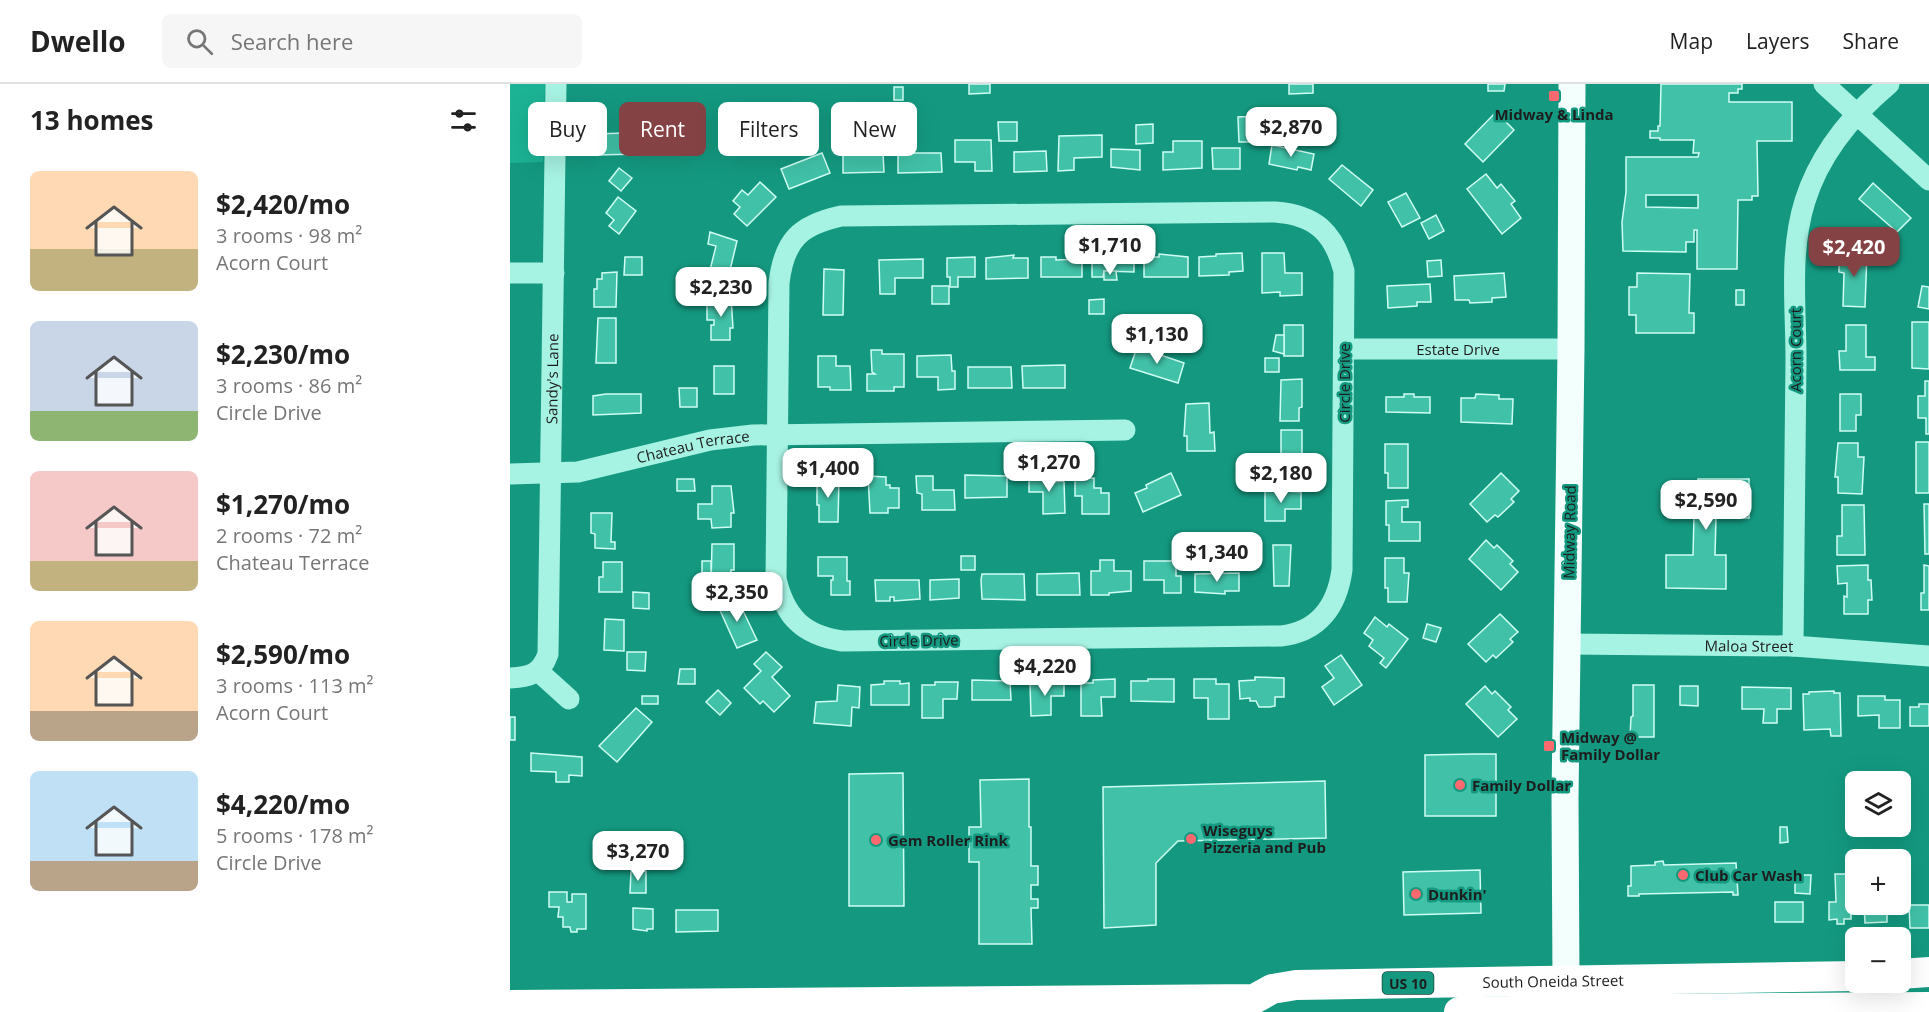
<!DOCTYPE html>
<meta charset="utf-8">
<style>
:root{--surface:#fff;--page:#f6f6f6;--text:#222;--muted:#767676;--line:#e0e0e0;--accent:#854245}
body{margin:0;font-family:"Open Sans",sans-serif;background:var(--page);color:var(--text);height:100vh;display:flex;flex-direction:column;font-size:22px;white-space:nowrap}
*{box-sizing:border-box;margin:0}
p{font-size:20px;color:var(--muted)}
.icon{flex:none;width:33px;height:33px;fill:none;stroke:currentColor;stroke-width:2;stroke-linecap:round;stroke-linejoin:round}
.map{position:relative;flex:1;overflow:hidden}
.panel{display:flex;flex-direction:column;background:var(--surface);width:510px}
.panel>*{flex:none}
.banner{position:absolute;left:18px;top:18px;width:570px;height:54px;display:flex;gap:12px}
.controls{position:absolute;left:1335px;top:687px;display:grid;gap:12px}
.controls a{display:grid;place-items:center;width:66px;height:66px;border-radius:9px;background:var(--surface);box-shadow:0 6px 24px #0002;font-size:30px}
.price{position:absolute;translate:-50% -51px;padding:0 14px;border-radius:12px;background:#fff;color:#222;font-size:20px;line-height:39px;filter:drop-shadow(0 2px 3px #0008)}
.price::after{content:'';position:absolute;left:50%;top:36px;width:18px;height:14px;margin-left:-9px;background:inherit;clip-path:polygon(0 0,100% 0,50% 100%)}
.price.selected{background:var(--accent);color:#fff}
ul{padding:0;list-style:none}
li{display:flex;align-items:center;gap:18px;height:150px;padding:0 30px}
li span{display:grid;place-items:center;flex:none;width:168px;height:120px;border-radius:9px;color:#555}
li>.icon{margin-inline-start:auto}
span .icon{width:72px;height:72px;fill:#fffc;stroke-width:1}
li b{font-size:26px}
h2{display:flex;justify-content:space-between;align-items:center;height:72px;padding:0 30px;font-size:26px}
.tag{padding:0 21px;border-radius:9px;background:var(--surface);box-shadow:0 6px 24px #0002;font-size:21px;line-height:54px}
.tag.selected{background:var(--accent);color:#fff}
header{display:flex;align-items:center;gap:36px;box-sizing:border-box;height:84px;padding:0 30px;background:var(--surface);border-bottom:2px solid var(--line)}
header strong{font-size:28px}
nav{display:flex;gap:33px;margin-inline-start:auto;font-size:21px}
.search{width:420px;height:54px;background:var(--page);display:flex;align-items:center;gap:15px;box-sizing:border-box;padding:0 21px;border-radius:9px;color:var(--muted);font-size:22px}
main{display:flex;flex:1;min-height:0}
.map>svg:first-child{display:block}
.green{fill:#1cb394}
.building{fill:#41c2a8;stroke:#cffdf3;stroke-width:1.5;fill-rule:evenodd}
.lines{fill:none;stroke-linecap:round;stroke-linejoin:round}
.minor{stroke:#a7f3e3;stroke-width:21}
.major{stroke:#f3fffd;stroke-width:27}
.highway{stroke:#fff;stroke-width:30}
.poi-dot{fill:#ff6970;stroke:#149980;stroke-width:2}
.labels{text-anchor:middle;dominant-baseline:central;stroke-width:5;stroke-linejoin:round;paint-order:stroke}
.shield{fill:#149980;stroke:#1a423b;stroke-width:1.5}
.shield-label{font-size:14px;font-weight:bold;fill:#1d1d1d}
.poi-label{font-size:15px;font-weight:bold;fill:#1d1d1d;stroke:#149980;text-anchor:start}
.street-label{font-size:15px;fill:#1d1d1d;stroke:#149980}
</style>
<header>
<strong>Dwello</strong>
<div class="search"><svg class="icon" aria-label="search" viewBox="0 0 24 24"><circle cx="10" cy="10" r="6"/><path d="M15 15l6 6"/></svg>Search here</div>
<nav><a>Map</a><a>Layers</a><a>Share</a></nav>
</header>
<main>
<section class="panel">
<h2>13 homes<svg class="icon" aria-label="filters" viewBox="0 0 24 24"><path d="M4 7h16M4 17h16"/><circle cx="9" cy="7" r="2"/><circle cx="15" cy="17" r="2"/></svg></h2>
<ul>
<li><span style="background:linear-gradient(#ffd9b3 65%,#c2b280 0)"><svg class="icon" aria-label="home" viewBox="0 0 24 24"><path d="M3 11l9-7 9 7M6 9v11h12V9"/></svg></span><div><b>$2,420/mo</b><p>3 rooms · 98 m²</p><p>Acorn Court</p></div></li>
<li><span style="background:linear-gradient(#c9d6e8 75%,#8fb573 0)"><svg class="icon" aria-label="home" viewBox="0 0 24 24"><path d="M3 11l9-7 9 7M6 9v11h12V9"/></svg></span><div><b>$2,230/mo</b><p>3 rooms · 86 m²</p><p>Circle Drive</p></div></li>
<li><span style="background:linear-gradient(#f6c9c9 75%,#c2b280 0)"><svg class="icon" aria-label="home" viewBox="0 0 24 24"><path d="M3 11l9-7 9 7M6 9v11h12V9"/></svg></span><div><b>$1,270/mo</b><p>2 rooms · 72 m²</p><p>Chateau Terrace</p></div></li>
<li><span style="background:linear-gradient(#ffd9b3 75%,#b9a48a 0)"><svg class="icon" aria-label="home" viewBox="0 0 24 24"><path d="M3 11l9-7 9 7M6 9v11h12V9"/></svg></span><div><b>$2,590/mo</b><p>3 rooms · 113 m²</p><p>Acorn Court</p></div></li>
<li><span style="background:linear-gradient(#bfe0f5 75%,#b9a48a 0)"><svg class="icon" aria-label="home" viewBox="0 0 24 24"><path d="M3 11l9-7 9 7M6 9v11h12V9"/></svg></span><div><b>$4,220/mo</b><p>5 rooms · 178 m²</p><p>Circle Drive</p></div></li>
</ul>
</section>
<div class="map">
<svg width="1419" height="928" viewBox="0 0 1419 928">
<rect width="100%" height="100%" fill="#149980"/>
<path class="green" d="M0,0h35l-2,78 -33,1z"/>
<g class="building">
<path d="M459,0h21v9l-21,1z"/>
<path d="M779,0h24v9l-24,1z"/>
<path d="M978,0h17l-1,7h-16z"/>
<path d="M1151,0h81v5h-4v4h-9v9h63v39h-35l1,55h-6v4h-14l-1,69h-40v-39h-3v12h-8v10l-63,-1 -1,-29 4,-30v-35h72l1,-4h-6l1,-13h-34v-2h-10v-7h8v-5h2zM1136,111h52v13l-52,-1z"/>
<rect x="384" y="3" width="9" height="13"/>
<path d="M986,28l18,18 -31,32 -18,-18z"/>
<path d="M747,32l1,26h-19l-1,-25z"/>
<rect x="121" y="35" width="18" height="18"/>
<path d="M488,38h19v19h-18z"/>
<path d="M643,40v19l-17,1v-19z"/>
<path d="M114,49v9h17v12l-45,1 -1,-21z"/>
<path d="M592,51v22l-28,1v12l-16,1 1,-35z"/>
<path d="M445,56h36l1,31h-17v-9h-20z"/>
<path d="M663,57h29v27l-39,2v-18h10z"/>
<path d="M762,61l42,9 -3,16 -13,-3 -1,3 -28,-6z"/>
<path d="M702,64h28v21h-27z"/>
<path d="M401,65v4h30l1,19 -44,1v-23z"/>
<path d="M601,65l29,1v20l-29,-3z"/>
<path d="M536,67l1,20 -33,1v-20z"/>
<path d="M312,69l8,20 -41,16 -8,-20z"/>
<path d="M333,69h40l1,19 -41,1z"/>
<path d="M832,81l31,25 -12,16 -32,-27z"/>
<path d="M109,84l13,10 -11,13 -12,-10z"/>
<path d="M976,90l11,14 4,-4 14,17 -4,3 10,14 -19,16 -35,-45z"/>
<path d="M250,98l16,15 -29,29 -13,-12 6,-7 -7,-6 9,-11 6,5z"/>
<path d="M1363,99l38,35 -14,14 -38,-33z"/>
<path d="M896,109l14,25 -18,9 -14,-25z"/>
<path d="M108,113l18,14 -17,23 -10,-8 5,-6 -8,-7z"/>
<path d="M926,131l8,16 -15,8 -8,-16z"/>
<path d="M200,148l27,9 -7,29 7,1 -4,13 -25,-6 8,-32 -8,-2z"/>
<path d="M1329,168l28,1 -2,54 -22,-1 1,-33 -5,-1z"/>
<path d="M732,169l1,18 -14,1v3l-30,1v-19l17,-1v-2z"/>
<path d="M752,169h22l1,20h17v22l-22,1v-4l-18,1z"/>
<path d="M649,170l29,3v20h-44v-20h15z"/>
<path d="M504,171l-1,3h15v20l-42,1v-21z"/>
<path d="M594,171h30v17l-30,-1 -1,6h-11v-21z"/>
<path d="M115,173h17v18h-18z"/>
<path d="M465,173v20h-17v10h-8v-10h-3v-19z"/>
<path d="M531,173h15v3l26,-1v18h-41z"/>
<path d="M413,175v19h-28v16h-15l-1,-34z"/>
<path d="M931,176l1,16 -14,1 -1,-16z"/>
<path d="M314,185l20,1 -1,45h-20z"/>
<path d="M594,187h12l1,9h-13z"/>
<path d="M107,188l-1,35h-22v-18h3v-10h5v-6z"/>
<path d="M994,189l2,24 -14,1v4l-22,1 -1,-3h-14l-1,-24z"/>
<path d="M1127,189l53,1 -1,39h5v20h-58v-18h-7v-28h8z"/>
<path d="M172,191l16,5 -3,13 -17,-5z"/>
<path d="M920,200l1,18h-14v4l-29,2 -1,-22z"/>
<rect x="422" y="202" width="17" height="18"/>
<path d="M1412,202l7,1v22l-11,-2z"/>
<rect x="1226" y="206" width="8" height="15"/>
<path d="M204,213h17l2,31h-3v12h-19v-15h3v-5h-7v-15h7z"/>
<path d="M594,215v15h-15v-14z"/>
<path d="M88,234h18v45h-20z"/>
<path d="M1402,238h17v47l-17,-1z"/>
<rect x="774" y="241" width="19" height="31"/>
<path d="M1336,241h20v32h9v13h-35l-1,-19h7z"/>
<path d="M766,251h8v19l-11,-3z"/>
<path d="M627,263l47,16 -6,20 -48,-15z"/>
<path d="M361,266h11v4h22v33h-10v4h-27v-17h8l-3,-2z"/>
<path d="M441,271l1,16h3v18l-17,1v-13h-21v-21z"/>
<path d="M308,272h18v10h14l1,24h-21v-3h-12z"/>
<rect x="755" y="274" width="14" height="14"/>
<path d="M555,281v23h-42l-1,-22z"/>
<rect x="204" y="282" width="20" height="28"/>
<path d="M458,283h43l1,21h-44z"/>
<path d="M792,295v28l-3,1v13h-19l1,-41z"/>
<path d="M1415,297h4v53h-3v-16h-8v-22h7z"/>
<path d="M169,304h18v19h-17z"/>
<path d="M96,310h35v19l-48,2v-19z"/>
<path d="M894,310h10v3h16v16l-44,-1v-15h18z"/>
<path d="M966,310l23,1v4h14l-1,25 -51,-2v-24h14z"/>
<path d="M1330,310h21v21h-5v16h-16z"/>
<path d="M699,319l1,30 4,-1 1,19h-28v-15h-3l2,-32z"/>
<rect x="771" y="346" width="21" height="28"/>
<rect x="1406" y="358" width="13" height="51"/>
<path d="M1328,359h20v14h6l-2,37 -24,-1v-16h-3z"/>
<path d="M875,360h23v44h-20v-15h-3z"/>
<path d="M764,372v18h-22v-17z"/>
<path d="M661,389l10,22 -38,17 -8,-19 12,-5 -1,-3z"/>
<path d="M991,389l18,18 -8,8 3,3 -16,15 -3,-2 -8,7 -17,-18z"/>
<path d="M519,390h23l-1,8 13,-1 1,32 -22,1v-22h-14z"/>
<path d="M455,391l42,1v21l-42,1z"/>
<path d="M358,392l18,1v8h4v3h9v20h-11v5h-18z"/>
<path d="M406,392h17v14h21l1,20h-33v-16l-5,-1z"/>
<path d="M307,394h22l-1,44h-19v-17h-2z"/>
<path d="M584,394v10h7v5h8v21h-27v-18h-7v-17z"/>
<path d="M167,395h17l1,12h-18z"/>
<path d="M1188,395h51v39h-33l-1,37h11v34l-60,-1v-33h27l1,-40h-18l1,-30 21,1z"/>
<path d="M202,402h19l3,27h-3v14l-19,1 -1,-9h-13v-15h14z"/>
<path d="M755,405l36,3v17h-16v12h-20z"/>
<path d="M898,416v7h-6v15h18v19h-31v-16h-3v-24z"/>
<path d="M1414,420h5v50h-4z"/>
<path d="M1332,421h22l1,50h-28v-19h5z"/>
<path d="M81,429h21l-1,29h4v7l-20,-1v-14l-4,-1z"/>
<path d="M976,456l8,8 3,-3 16,16 -3,3 8,8 -17,18 -32,-31z"/>
<path d="M202,460h22v26h-3v15h-20z"/>
<path d="M763,461h18l-2,41h-15z"/>
<rect x="451" y="472" width="14" height="14"/>
<path d="M308,473h29v24h3v14h-19v-15h2v-4h-15z"/>
<path d="M875,474h19v15h5l-2,29h-19v-14h-3z"/>
<path d="M590,476h14v11h17v20l-22,2v2h-18v-24h9z"/>
<rect x="192" y="477" width="9" height="14"/>
<path d="M634,477h32v15h5v17h-17v-13h-20z"/>
<path d="M93,478h19v30h-23v-15h4z"/>
<path d="M1358,481v15h3l1,20h-4v14h-24v-18l3,1v-14l-9,1 -1,-18z"/>
<path d="M1414,481l5,1v44h-8v-17h3z"/>
<path d="M569,489l1,22h-43v-21z"/>
<path d="M729,489v18h-14v3l-30,-2v-18z"/>
<path d="M472,490h42l1,26 -43,-1 -1,-19z"/>
<path d="M449,495v19l-29,2v-20z"/>
<path d="M365,496h44l1,19 -26,2v-4h-4v4h-14z"/>
<path d="M123,508l16,1v16l-16,-1z"/>
<path d="M227,514l20,42 -20,8 -19,-42z"/>
<path d="M990,530l18,18 -8,7 3,3 -17,16 -3,-3 -7,7 -18,-18z"/>
<path d="M865,533l12,10 2,-3 19,15 -22,29 -6,-5 4,-5 -15,-12 4,-6 -9,-7z"/>
<path d="M95,535l19,1v31l-20,-1z"/>
<path d="M917,540l14,4 -5,14 -13,-4z"/>
<path d="M117,568h19l-1,19 -18,-1z"/>
<path d="M256,568l16,15 -10,10 18,19 -16,16 -11,-11 -3,3 -16,-16 17,-17 -7,-7z"/>
<path d="M831,571l21,30 -28,20 -12,-18 12,-9 -9,-12z"/>
<path d="M170,585h15v15h-17z"/>
<path d="M745,593l29,1v19h-9v9l-5,1h-11l-3,-6h-6v-3l-10,1 -1,-18 16,-1z"/>
<path d="M605,595v18h-14l1,19h-21v-33h12v-3z"/>
<path d="M638,595h26v23l-43,-1v-20h17z"/>
<path d="M684,595h22v5h13v35h-21v-21h-14z"/>
<path d="M462,596l38,1 1,19h-39z"/>
<path d="M374,597h16v3l9,-1v22h-38v-20l13,-1z"/>
<path d="M531,597h23v15h-13v19l-20,1 -1,-32h11z"/>
<path d="M425,598h23l-1,17h-14v19h-21v-33h13z"/>
<path d="M328,601l22,2 -1,21 -7,-1 -1,19 -37,-3 2,-21 21,-1z"/>
<path d="M1123,601h21v52h-24l1,-20 2,-1z"/>
<path d="M975,602l7,8 3,-3 16,16 -3,3 9,9 -19,18 -32,-33z"/>
<path d="M1170,602h18v20l-18,-1z"/>
<path d="M1232,603l49,1v21h-14v14h-14l1,-14h-22z"/>
<path d="M208,606l13,13 -11,12 -14,-13z"/>
<path d="M1324,607v2h6l1,43h-10l-1,-7 -26,1 -1,-36h6v-2z"/>
<rect x="132" y="612" width="16" height="8"/>
<path d="M1348,612h27v4h15v28h-21v-13l-21,1z"/>
<path d="M1409,620h10v22h-19v-19h9z"/>
<path d="M126,624l16,14 -35,40 -18,-16z"/>
<rect x="0" y="633" width="5" height="23"/>
<path d="M21,669l51,4v19l-13,-1v7h-13v-10l-25,-1z"/>
<path d="M965,670h21v62h-71v-61z"/>
<path d="M393,689l1,133h-55v-132z"/>
<path d="M519,695v48h2v39h7v19h-7v14h7v9h-7l1,36h-53v-82h-10v-35h12l-1,-47z"/>
<path d="M815,697l1,57 -148,3 -22,22v62l-52,3 -1,-141z"/>
<path d="M1270,743h7l1,15 -8,1z"/>
<path d="M1153,777l1,4 72,-2 2,32h-5v-3l-94,2v2h-11v-10h3v-20l24,-1v-3z"/>
<path d="M970,786l1,43 -77,2 -1,-43z"/>
<path d="M121,787h15v22h-16z"/>
<path d="M1325,790h16v45h-7v5h-7v-5l-8,1v-18h7z"/>
<path d="M1285,791h16l-1,19 -15,-1z"/>
<path d="M39,808h18v10h5v-8h14v35h-9v3h-6l-1,-5h-7v-10h-5l1,-10h-10z"/>
<rect x="1265" y="818" width="28" height="20"/>
<path d="M1354,820h23v18l-22,1z"/>
<path d="M1399,821h20v23h-19z"/>
<path d="M123,824l20,1v20h-6v2l-14,-2z"/>
<path d="M166,826h42v21l-42,1z"/>
</g>
<g class="lines">
<g class="minor">
<path d="M1314,0l105,96"/>
<path d="M765,128c41,3 59,21 69,59l-2,299c-5,36 -23,62 -61,66l-439,5c-39,-6 -57,-24 -66,-62l3,-296c5,-43 21,-58 62,-67z"/>
<path d="M0,189h44"/>
<path id="s1" d="M834,265h227"/>
<path id="s2" d="M0,390l68,-2 132,-32 43,-5 372,-5"/>
<path id="s3" d="M1057,560l226,2 136,10"/>
<path d="M1283,562c1,-96 2,-191 3,-287 0,-53 -7,-107 9,-158 15,-48 47,-86 84,-117"/>
<path d="M28,587l31,28"/>
<path id="s4" d="M0,594c20,-1 31,-4 38,-24l8,-570"/>
</g>
<path class="major" d="M1062,0l-1,265 -6,449 1,183 7,18"/>
<g class="highway">
<path d="M1390,890l29,-2"/>
<path id="s5" d="M0,921l744,-6 18,-10 24,-4 560,-9"/>
<path d="M949,928l148,-3 322,-2"/>
</g>
</g>
<g class="poi-dot">
<rect x="1038" y="6" width="12" height="12" rx="3"/>
<rect x="1033" y="656" width="12" height="12" rx="3"/>
<circle cx="950" cy="701" r="6"/>
<circle cx="681" cy="755" r="6"/>
<circle cx="366" cy="756" r="6"/>
<circle cx="1173" cy="791" r="6"/>
<circle cx="906" cy="810" r="6"/>
</g>
<g class="labels">
<rect class="shield" x="872.5" y="888" width="51" height="22" rx="4.5"/>
<g class="shield-label">
<text x="898" y="899">US 10</text>
</g>
<g class="poi-label">
<text x="1044" y="30" text-anchor="middle">Midway &amp; Linda</text>
<text x="1051" y="653">Midway @<tspan x="1051" dy="17">Family Dollar</tspan></text>
<text x="962" y="701">Family Dollar</text>
<text x="693" y="746">Wiseguys<tspan x="693" dy="17">Pizzeria and Pub</tspan></text>
<text x="378" y="756">Gem Roller Rink</text>
<text x="1185" y="791">Club Car Wash</text>
<text x="918" y="810">Dunkin'</text>
</g>
<g class="street-label">
<text stroke="none"><textPath href="#s1" startOffset="114">Estate Drive</textPath></text>
<text transform="translate(1285 266) rotate(-90)">Acorn Court</text>
<text stroke="none"><textPath href="#s4" startOffset="324">Sandy's Lane</textPath></text>
<text transform="translate(834 299) rotate(-90)">Circle Drive</text>
<text stroke="none"><textPath href="#s2" startOffset="186">Chateau Terrace</textPath></text>
<text transform="translate(1059 448) rotate(-89)">Midway Road</text>
<text transform="translate(409 556) rotate(-1)">Circle Drive</text>
<text stroke="none"><textPath href="#s3" startOffset="182">Maloa Street</textPath></text>
<text stroke="none"><textPath href="#s5" startOffset="1046">South Oneida Street</textPath></text>
</g>
</g>
</svg>
<div class="controls">
<a><svg class="icon" aria-label="layers" viewBox="0 0 24 24"><path d="M12 4l9 5-9 5-9-5zM3 14l9 5 9-5"/></svg></a>
<a>+</a>
<a>−</a>
</div>
<b class="price" style="left:781px;top:74px">$2,870</b>
<b class="price" style="left:600px;top:192px">$1,710</b>
<b class="price selected" style="left:1344px;top:194px">$2,420</b>
<b class="price" style="left:211px;top:234px">$2,230</b>
<b class="price" style="left:647px;top:281px">$1,130</b>
<b class="price" style="left:539px;top:409px">$1,270</b>
<b class="price" style="left:318px;top:415px">$1,400</b>
<b class="price" style="left:771px;top:420px">$2,180</b>
<b class="price" style="left:1196px;top:447px">$2,590</b>
<b class="price" style="left:707px;top:499px">$1,340</b>
<b class="price" style="left:227px;top:539px">$2,350</b>
<b class="price" style="left:535px;top:613px">$4,220</b>
<b class="price" style="left:128px;top:798px">$3,270</b>
<div class="banner">
<a class="tag">Buy</a>
<a class="tag selected">Rent</a>
<a class="tag">Filters</a>
<a class="tag">New</a>
</div>
</div>
</main>
